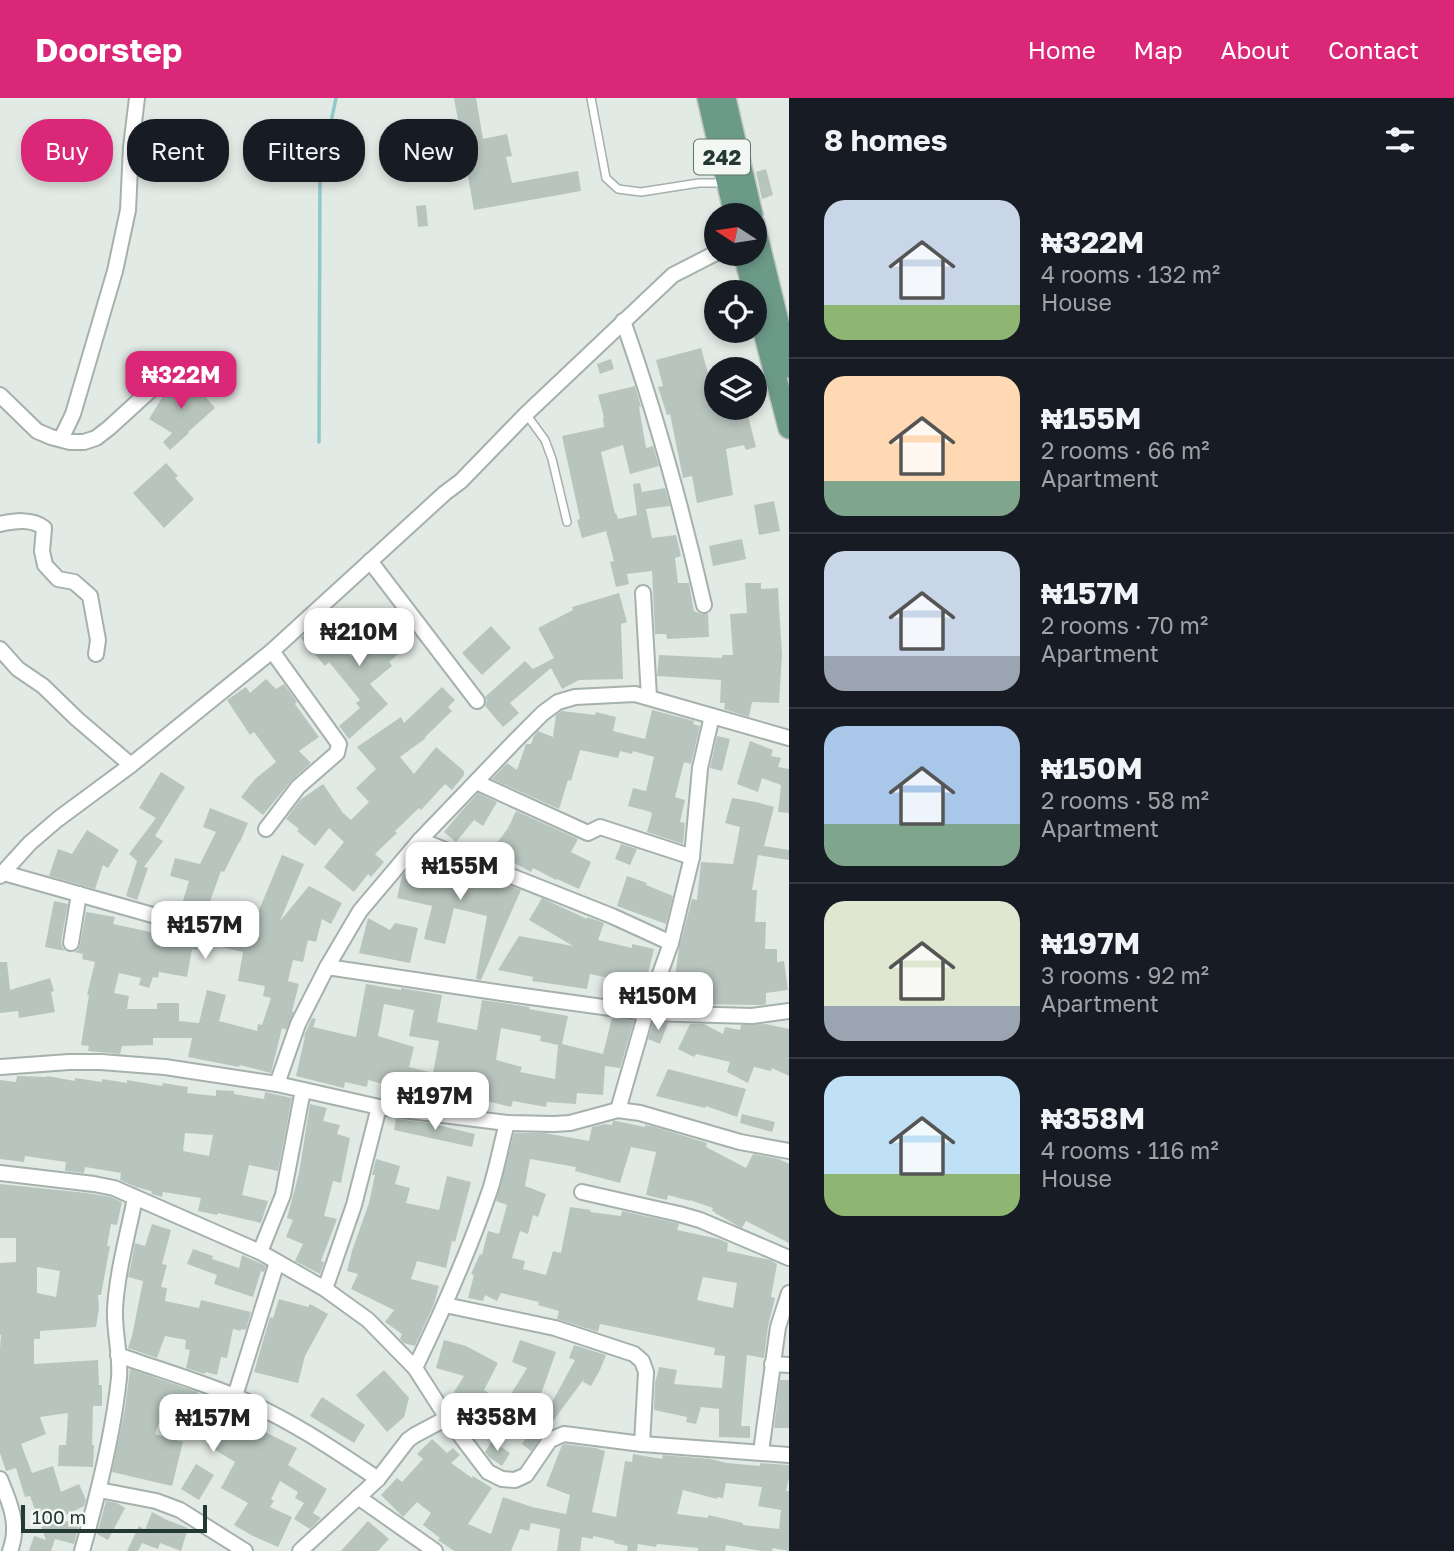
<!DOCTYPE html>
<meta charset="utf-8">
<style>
:root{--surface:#171b24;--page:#20242c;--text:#f1f3f6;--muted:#9ea1a6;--line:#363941;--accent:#db2777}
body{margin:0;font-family:"Golos Text",sans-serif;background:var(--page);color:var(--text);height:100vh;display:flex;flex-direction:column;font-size:26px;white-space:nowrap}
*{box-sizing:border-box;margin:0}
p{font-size:23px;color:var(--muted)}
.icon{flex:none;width:38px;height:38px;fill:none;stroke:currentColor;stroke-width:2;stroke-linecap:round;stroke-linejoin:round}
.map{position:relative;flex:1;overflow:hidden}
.sheet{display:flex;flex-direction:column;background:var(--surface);width:665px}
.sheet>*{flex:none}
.hud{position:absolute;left:21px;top:21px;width:662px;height:63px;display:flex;gap:14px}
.needle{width:46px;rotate:282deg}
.fabs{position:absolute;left:704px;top:105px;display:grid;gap:14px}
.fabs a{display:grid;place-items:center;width:63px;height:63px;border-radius:50%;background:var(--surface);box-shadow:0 4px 10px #0003;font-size:35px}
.scale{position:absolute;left:21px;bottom:18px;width:186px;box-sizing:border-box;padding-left:7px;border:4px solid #243931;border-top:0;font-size:19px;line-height:24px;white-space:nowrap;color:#243931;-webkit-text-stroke:5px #f2f7f4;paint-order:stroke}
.price{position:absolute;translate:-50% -60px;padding:0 16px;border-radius:14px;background:#fff;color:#222;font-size:23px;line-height:46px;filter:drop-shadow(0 2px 4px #0008)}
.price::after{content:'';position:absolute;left:50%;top:42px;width:21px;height:16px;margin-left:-10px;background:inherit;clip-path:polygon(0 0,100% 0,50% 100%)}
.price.on{background:var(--accent);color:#fff}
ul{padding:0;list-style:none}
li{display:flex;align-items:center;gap:21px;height:175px;padding:0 35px}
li+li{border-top:2px solid var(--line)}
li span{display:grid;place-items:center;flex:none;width:196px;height:140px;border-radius:21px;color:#555}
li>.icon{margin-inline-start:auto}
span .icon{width:84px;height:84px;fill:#fffc;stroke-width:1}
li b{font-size:30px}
h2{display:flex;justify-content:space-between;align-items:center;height:84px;padding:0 35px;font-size:30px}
.pill{padding:0 24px;border-radius:28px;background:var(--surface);box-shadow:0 4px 10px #0003;font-size:24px;line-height:63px}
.pill.on{background:var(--accent);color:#fff}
header{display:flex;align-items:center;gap:42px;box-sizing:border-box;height:98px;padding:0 35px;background:var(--accent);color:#fff}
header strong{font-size:33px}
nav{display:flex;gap:38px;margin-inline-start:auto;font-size:24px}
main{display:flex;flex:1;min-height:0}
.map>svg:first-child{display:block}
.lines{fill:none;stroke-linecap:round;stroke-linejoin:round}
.stream{stroke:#91c8c9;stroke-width:3.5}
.building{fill:#b8c5be;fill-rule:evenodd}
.service-casing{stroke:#a5b1ab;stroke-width:10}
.minor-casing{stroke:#a5b1ab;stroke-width:18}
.primary-casing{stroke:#bdc4c1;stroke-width:24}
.service{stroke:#fff;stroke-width:7}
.minor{stroke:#fff;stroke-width:14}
.primary{stroke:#6c9a88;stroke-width:21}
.labels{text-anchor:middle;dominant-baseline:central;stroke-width:5;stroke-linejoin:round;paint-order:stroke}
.shield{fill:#f2f7f4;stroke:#62726c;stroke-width:2}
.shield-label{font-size:21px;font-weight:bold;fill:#243931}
</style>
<header>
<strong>Doorstep</strong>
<nav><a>Home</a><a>Map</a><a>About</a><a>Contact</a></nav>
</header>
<main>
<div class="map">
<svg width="789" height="1453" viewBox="0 0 789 1453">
<rect width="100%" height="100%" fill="#e2eae5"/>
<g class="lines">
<path class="stream" d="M319,344l1,-267 16,-77"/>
</g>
<g class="building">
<path d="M454,0h22l7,41 24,-5 5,22 -6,1 6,26 66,-12 3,20 -107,19z"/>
<path d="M766,71l7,26 -11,4 -6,-27z"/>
<path d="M426,107l2,21 -10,1 -2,-21z"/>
<path d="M701,250l7,25 8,-2v37h30l10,39 -10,3 -2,-5 -18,4 7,46 -36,8 -5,-27 -9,2 -13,-64 -3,1 -9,-28 5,-1 -7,-26z"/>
<path d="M611,261l3,10 -14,5 -3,-10z"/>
<path d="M179,279l20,12 16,19 -27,24 1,1 -19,17 -7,-8 9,-9 -23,-14 21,-34z"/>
<path d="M635,288l6,21h-2l7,41 7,-2 6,20 -29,8 -7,-29 -22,7 14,62 1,-1 2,6 19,-4 -4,-31 7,-1 2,9 23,-4 5,18 -24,3 6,29 24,-3 5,21 -6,2 3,25h11l5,28 8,3 6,-1 1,24 -42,2 -1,-5h-11l-3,-63 -25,3 2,10 -13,3 -6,-25 4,-1 -8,-30 -24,7 -5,-18 3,-1 -18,-83 42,-9 -1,-10h1l-6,-22z"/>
<path d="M166,365l12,13 -3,2 19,21 -30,29 -31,-35z"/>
<path d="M774,403l6,30 -21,4 -5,-30z"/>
<path d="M742,441l4,20 -33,7 -4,-20z"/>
<path d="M745,485h16v6l17,-1 4,67 -3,48 -27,-1 -3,15 -25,-8 1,-6h-5l1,-23 -64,-4 2,-21 63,3v-3h11l-3,-41 17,-1z"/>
<path d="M619,495l8,29 -6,2 2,55 -44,1 -17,9 -11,-21 -41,35 9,10 -16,14 -18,-21 2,-6 -2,-3 40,-36 8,8 21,-11 -16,-30 35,-18 -1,-3z"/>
<path d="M386,522l22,25 -19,17 3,4 -22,18 18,20 -39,35 -10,-13 21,-18 -4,-5 4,-3 -31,-38 -4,4 -24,-28 20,-17 30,36 23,-20 -3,-4z"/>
<path d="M491,528l20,22 -29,27 -20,-22z"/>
<path d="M266,581l10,10 8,-5 13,18 -2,2 24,33 -20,14 12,12 -20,18 -28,34 -22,-18 14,-18 21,-17 -22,-30 -4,3 -23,-35 19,-13 4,6z"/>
<path d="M442,589l13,13 -7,7 4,4 -27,26 1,1 -26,19 14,17 22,-27 28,24v4l-12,15 -7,-6 -24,26 -2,-2 -24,23 2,2 -22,21 9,8 -13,15 -3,-3 -14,18 -30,-25 20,-25 -15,-14 -14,18 -18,-15 2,-2 -13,-10 14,-19 23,-16 20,29 8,7 18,-18 -13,-14 20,-19 -19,-22 44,-30 3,6z"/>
<path d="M652,612l42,11 -1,3 7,2 -9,38 -7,-2 -9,35 10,3 -5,22 5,1 -2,21 -36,-12 5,-18 -1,-2 -23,-6 5,-18 13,3 8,-34 -21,-6 -1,3 -12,-3 -2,7 -38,-8 -9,31 -3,-1 -9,29 -67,-30 15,-16 10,7 9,-26h5l3,-8 4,-5 15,6 3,-22 6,-4 33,4 1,-3 20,5 -3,14 32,8z"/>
<path d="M717,638l13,3 -8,32 -12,-3z"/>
<path d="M750,643l23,9 -2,6 10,2 -3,9 11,2v44l-11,-1 3,-27 -19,-7 -4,14 -21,-8z"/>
<path d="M161,674l24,15 -30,49 8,5 -19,26 4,1 -11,32 -11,-4 11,-35 -8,-7 27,-36 -17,-10z"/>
<path d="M478,695l19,9 -14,24 -9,-6 -18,22 -12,-10 15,-18z"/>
<path d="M732,700l24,4 18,5 -10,39 25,4v10l-31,-5 -6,35h5l-2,32h11l-1,27h12v13l7,-1 4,29 -22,3v11l-4,1 -81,-1 -16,-3 4,-17 5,1 5,-37 13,-49 5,1 4,-38 32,2 7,-37 -15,-4z"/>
<path d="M210,710l38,15 -8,19h-1l-15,30 -3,-1 -17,47 -7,32 -5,-1 -5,28 -28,-5 -1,6 -5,-1 -4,11 -10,-3 2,-7 -22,-5 -5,20 15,3 -2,13h30v-6h22v18l20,2 8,-33 19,5 -7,26 38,10 1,-7 4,1 9,-27 -8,-2 2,-10 -27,-5 5,-29 -22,-5 11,-43 27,6 23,-55 22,9 -24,57 29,-35 33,17 -11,21 -9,-5 -6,23 -8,-2 -5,22 -10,-2 -5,21 11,3 -7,27 2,1 -8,18 -4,-2 -11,45 -31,-8 -1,2 -51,-10 4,-19h-39v7l-31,1 -2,8 -32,-3 1,-5 -8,-1 8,-50h-2l8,-33 -13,-3 1,-5 -9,-2 4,-2 2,-5 6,-33 29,5 -2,7 56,12 3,-13 4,1 13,-43 -19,-5 5,-18 25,6 16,-32 -13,-5z"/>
<path d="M516,713l62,28 -7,13 20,10 -12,27 -22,-10 -1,1 -23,-12 -2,4 -22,-12 -1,2 -16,-12 16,-22z"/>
<path d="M87,732l32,20 -11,18 -5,-3 -8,24 -46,-13 9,-27 14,5z"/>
<path d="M621,746l16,5 -7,16 -15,-6z"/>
<path d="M436,761l13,3 72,28 -40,90 -5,-1 11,-63 -33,-8 -9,36 -21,-5 8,-33 -35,-8 5,-22 9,-11 22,5z"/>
<path d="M627,778l20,7 -1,2 27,11 -7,28 -49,-18z"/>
<path d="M542,800l45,21v-2l17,6 -6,17 34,8v-4l22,5 -10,40 -10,-3 -3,9 -11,-2 3,-12 -33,-7 -3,15 -55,-8 1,-4 -35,-7 21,-34 54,10 -44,-26z"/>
<path d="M54,803l14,3 -7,37 1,6 3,4 -20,-4z"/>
<path d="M368,820l22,12 5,-7 23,5 -8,35 -51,-10z"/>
<path d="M0,864h7l3,28 40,-12 4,13 -3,1 4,20 -36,6 -1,-7 -18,2z"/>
<path d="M366,886l35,6v-2l41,7 -5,27 40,8 5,-30 48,7 -1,2 39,7 -6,28 41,10 9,-36 22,3 -14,47 -15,-2 -2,29 -26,-2 -1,11 -29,-2 -1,5 -33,-6 -2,6 -28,-7 -58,-10 -2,7 -17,-4v-3l-38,-10 -1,7 -22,-5 -1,6 -48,-12 9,-40h-1l8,-18 4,1 -3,8 43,10zM384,906l30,6 -5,26 30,5 -6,32 -24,-6 5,-20 -36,-11zM501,930l40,8 -1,5 18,4 -3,34 -35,-7 2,-5 -26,-7z"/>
<path d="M653,925h15l-8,21 -12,-5z"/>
<path d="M690,926h14l19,10 2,-7 15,3 1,-5 25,-1 23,5v47l-17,-8 -1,3 -17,-4 -6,16 -21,-11 3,-10 -34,-8 -2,3 -16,-8z"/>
<path d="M668,971l78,20 -9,28 -31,-11 -1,2 -49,-12z"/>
<path d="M17,978l30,1v-1l28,5v-3l27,4v-3l25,4v-3l35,6 1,-3 25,4 -1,6 29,3v-6l18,1v3l30,5 1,-7 27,6 -14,73 -29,-6 -7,30 26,6 -7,22 -43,-10 -1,2 -19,-4 3,-13 -38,-6 -1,5 -10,-3 -1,-3 -15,-4 -16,-7 1,-7 -36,-6 -1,6 -19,-2 1,-9 -41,-6 -1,6 -24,-3v-79l16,2zM185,1035l28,2 -4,21 -26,-5z"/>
<path d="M310,1006l17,4 -4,13 17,4 -3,9 13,4 -9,45 -8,-2 -9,35 13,3 -16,42 3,1 -4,12 -25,-13 8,-17 -17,-7 7,-17 -6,-2 12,-45z"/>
<path d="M742,1016l33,8 -3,10 -32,-9z"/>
<path d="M396,1021l33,4 46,11 -3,13 -78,-17z"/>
<path d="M613,1023h3l29,6v-2l10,2 52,16 -1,4 40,21 7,-14 26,5 10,5v79l-43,-22 -4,7 -4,-2 -23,-13v-1l-3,-1 1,-3 -23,-8v1l-22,-6 -1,5 -21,-5 10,-43 -25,-5 -11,36 -45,-12 1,-4 -46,-8 -5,27 21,8 -8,23 -5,-2 -5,19 -8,-3 -8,27 13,3 -2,8 23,6 7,-24 8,2 9,-46 21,3 -1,2 31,4 1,-5 55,12 2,1 -2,6 42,9 9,4 -1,8 43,9 7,4 -6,33 4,1 -7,28 -4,32 -17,-3 -6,71h9v12l-31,-1v-28l-18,-2 -5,17 -10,-2 1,-5 -33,-7 1,-27 4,-16 18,3 -3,14 48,4 3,-32 -11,-1 1,-7 -115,-24 -2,8 -41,-13 2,-8 -21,-6 1,-3 -38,-9 -4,8 -12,-6 -2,6 -15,-3 6,-23 -3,-1 9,-20 2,1 6,-24 11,3 8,-29 -11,-4 18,-68h31l44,8 3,-14 13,-3 7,1zM703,1179l34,6 -4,25 -36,-8z"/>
<path d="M376,1061l24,7 -5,18 15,4 -4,15 33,7 8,-34 24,6 -16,60 -3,-1 -6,27 -29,-7 -6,18 28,7 -5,18 -19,42 -11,-3 -4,-4 2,-5 -17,-12 9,-12 -43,-21 7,-15 -11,-3 5,-20 17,-48 6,-28h-3z"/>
<path d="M0,1086l87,9 24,4 11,5 -5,23 -6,-1 -4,22h3l-9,49h-3l1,13 -3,19 -56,4v8h-6v25l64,-4 1,25h3v21h-9l-1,39h2l-1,22 -35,-1 1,-21h7l2,-32 -28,4 6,17 -25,10 11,29 21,-7 8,26 18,-8 7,16 -2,6 -26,13 21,5 -5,20 -19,-5 -4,12h-22l5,-15 12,4 -16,-44 -5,1 -9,-29 -10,3 -6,-18v-104l1,-14h-1v-72l16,-1v-24h-16zM37,1169l23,4 -4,26 -19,-4z"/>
<path d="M152,1126l19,6 -9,34 5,1 -6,22 6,1 -2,13 34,7 2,-8 50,12 -5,18 -5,-1v2l-8,-2 -6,29 -6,-1 -4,18 -12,-3v2l-19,-6 4,-18 -5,-1 1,-9 -21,-4 -8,22 -29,-10 4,-12 11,-55 -15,-4 2,-8 5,-26 10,3z"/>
<path d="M193,1151l20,7 -1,3 27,9 3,-13 24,11 -2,6 -3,-1 -8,26 -39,-13 3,-9 -30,-11z"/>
<path d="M279,1201l29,8 2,-3 18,10 -23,42 -7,27 -44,-11 16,-55 3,1z"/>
<path d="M444,1242l22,6 32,17 -14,27 21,14 22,-36 -15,-6 8,-22 36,12 -26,73 8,3 37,-68 -6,-2 5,-13 32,10 -6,15 -9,16 -8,-4 1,-3 -53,72 -9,-7 6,-9 -39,-27 -11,19 -17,-10 8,-9 -18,-11 13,-21 -28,-8z"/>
<path d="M130,1271l68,23 -3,9 29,15 5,-9 30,18 -2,3 40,20 -9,17 39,24 -14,24 8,5 -11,11 -16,-10 10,-16 -9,-5 3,-6 -18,-11 -9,18 3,2 -4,6 22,10 -14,30 -25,-11 -19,-11 14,-22 -27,-15 14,-26 -28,-17 3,-5 -26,-14 1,-3 -23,-8 -7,19 28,8 -11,44 -60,-14 13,-64z"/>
<path d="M384,1272l25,28 -5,19 -17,15 -31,-37z"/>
<path d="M780,1282h9v48h-15z"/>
<path d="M322,1299l43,28 -11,18 -44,-27z"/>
<path d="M432,1341l15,14 6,-5 7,7 -9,8 21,15 1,-2 19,12 -24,36 23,10 12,-37 29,10 34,7 4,-19 -24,-9 16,-41 3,-1 31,4 9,3 -13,61 24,5 9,-56 7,1 1,-8 29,5 1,-4 48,4 16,4 33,3v-3l29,2v13l-3,13h3v60l-16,-3 -1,3h-10l-36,-6 -1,6h-27v-3l-41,-4 -1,3 -18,-3 -1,7h-10l1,-5 -14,-3 1,-2 -22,-5v3l-11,-2 -2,14h-23l3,-22 -29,-6 -2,8 -9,-2 -9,22h-57l-16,-11 2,-2 -17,-13 8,-12 -14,-11 -14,15 -22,-22 16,-17 5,4 21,-23 -6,-5zM726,1385l36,4 -4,19 23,4 -2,19 -36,-4v-2l-35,-8v3l-31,-4 6,-24 34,9v-2l6,1z"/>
<path d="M492,1343l18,12 -8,13 -13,-9 -4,-5z"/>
<path d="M196,1366l18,11 -15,25 -18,-11z"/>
<path d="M106,1403l11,2 8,5 -17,32 -11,-6z"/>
<path d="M152,1414l15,8 21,8 -7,23 -21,-8 -2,6 -16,-6 -4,8h-11l12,-25 6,4z"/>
<path d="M368,1423l21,18 -11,12h-37z"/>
</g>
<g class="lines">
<defs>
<g id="service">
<path d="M591,0l15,80 12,11 23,3 58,-9h24"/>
<path d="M526,316l19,26 7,19 15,63"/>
</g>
<g id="minor">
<path d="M623,223c33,93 59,188 81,284"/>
<path d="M0,297l37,36 14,6 19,5h14l12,-4 13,-10 69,-63"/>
<path d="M61,341l12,-25 42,-143 13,-61 3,-63 6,-49"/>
<path d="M0,426c14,-3 32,-6 44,4l-2,23 3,14 13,14 16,3 16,14 8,44 -2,14"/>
<path d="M370,463l107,140"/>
<path d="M643,495l6,104"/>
<path d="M0,551l18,20 25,17 34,33 54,46"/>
<path d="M476,684l112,51 12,-6 92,30"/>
<path d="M266,731l32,-42 39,-34 2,-9 -67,-93"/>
<path d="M420,742l192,76 59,27"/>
<path d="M4,775l152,43"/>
<path d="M0,778l30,-33 28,-24 73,-54 141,-114 173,-158 16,-12 65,-67 147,-139 43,-22"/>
<path d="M71,845l8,-49"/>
<path d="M327,869l182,27 137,19 106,3 37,-5"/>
<path d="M0,969l69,-5h32l64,5 112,17 102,23 128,16 47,1 16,-1 48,-13 22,3 100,29 49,9"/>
<path d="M277,986l21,-60 29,-57 33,-56 60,-71 95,-99 28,-28 15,-11 17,-5 60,-3 154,44"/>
<path d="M618,1012l28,-97 25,-70 21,-86 8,-89 12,-52"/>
<path d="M0,1075l94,11 20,4 146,64 65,37 43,31 47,48 32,50 41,54 14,7 13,1 11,-5 24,-35 14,-6 78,10 147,11"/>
<path d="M582,1094l97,22 21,6 89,38"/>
<path d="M260,1154l23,-57 20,-105"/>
<path d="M325,1191l29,-84 25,-98"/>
<path d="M445,1207l110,23 79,26 8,7 4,11 -4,72"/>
<path d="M118,1257c39,14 78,25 116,41 52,21 98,52 144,83"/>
<path d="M772,1266l17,1"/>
<path d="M415,1270c28,-58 54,-117 75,-178 7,-22 11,-45 17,-67"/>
<path d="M235,1298l42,-134"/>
<path d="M761,1354l17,-125 11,-34"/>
<path d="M0,1381c10,24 20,46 10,72"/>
<path d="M99,1392l57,11 24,9 65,41"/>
<path d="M358,1399l77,54"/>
<path d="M82,1453c16,-56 31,-115 37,-173 2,-23 -5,-46 -4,-69 2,-37 13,-75 20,-111"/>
<path d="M300,1453l78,-72 30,-39 7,-5 32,-17"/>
</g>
<g id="primary">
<path d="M708,0l27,117"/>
<path d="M725,0l27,117"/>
<path d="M754,126l35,143"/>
<path d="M744,156l10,38"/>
<path d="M754,195l35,135"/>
</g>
</defs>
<use href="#service" class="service-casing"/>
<use href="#minor" class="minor-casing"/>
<use href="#primary" class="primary-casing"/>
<use href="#service" class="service"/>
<use href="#minor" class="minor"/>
<use href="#primary" class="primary"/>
</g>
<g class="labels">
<rect class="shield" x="694" y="41.5" width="56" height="35" rx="5"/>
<g class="shield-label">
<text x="722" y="59">242</text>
</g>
</g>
</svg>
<div class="fabs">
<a><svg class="needle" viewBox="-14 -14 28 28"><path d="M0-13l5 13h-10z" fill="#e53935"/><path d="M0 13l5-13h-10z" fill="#9ea1a6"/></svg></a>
<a><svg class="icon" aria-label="locate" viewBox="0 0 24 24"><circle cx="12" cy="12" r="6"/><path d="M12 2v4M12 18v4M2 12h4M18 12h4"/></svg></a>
<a><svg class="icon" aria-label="layers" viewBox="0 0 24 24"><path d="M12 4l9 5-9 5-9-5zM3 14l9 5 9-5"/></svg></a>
</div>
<div class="scale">100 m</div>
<b class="price on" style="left:181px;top:313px">₦322M</b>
<b class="price" style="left:359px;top:570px">₦210M</b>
<b class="price" style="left:460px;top:804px">₦155M</b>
<b class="price" style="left:205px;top:863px">₦157M</b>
<b class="price" style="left:658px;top:934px">₦150M</b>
<b class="price" style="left:435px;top:1034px">₦197M</b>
<b class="price" style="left:497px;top:1355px">₦358M</b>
<b class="price" style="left:213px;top:1356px">₦157M</b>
<div class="hud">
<a class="pill on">Buy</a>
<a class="pill">Rent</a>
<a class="pill">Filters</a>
<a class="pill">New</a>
</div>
</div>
<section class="sheet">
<h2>8 homes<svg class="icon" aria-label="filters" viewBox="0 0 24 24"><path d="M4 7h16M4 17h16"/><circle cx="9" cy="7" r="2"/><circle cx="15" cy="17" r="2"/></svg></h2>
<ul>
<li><span style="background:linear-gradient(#c9d6e8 75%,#8fb573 0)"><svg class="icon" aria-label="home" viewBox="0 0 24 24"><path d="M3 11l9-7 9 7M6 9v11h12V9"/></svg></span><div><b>₦322M</b><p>4 rooms · 132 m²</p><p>House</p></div></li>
<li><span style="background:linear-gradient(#ffd9b3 75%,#7fa58c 0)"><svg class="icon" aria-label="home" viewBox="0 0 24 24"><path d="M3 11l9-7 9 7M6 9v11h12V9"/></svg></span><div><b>₦155M</b><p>2 rooms · 66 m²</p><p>Apartment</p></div></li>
<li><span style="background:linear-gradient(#c9d6e8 75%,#9aa5b1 0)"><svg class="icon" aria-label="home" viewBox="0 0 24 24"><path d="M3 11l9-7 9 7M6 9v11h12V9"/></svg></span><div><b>₦157M</b><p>2 rooms · 70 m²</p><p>Apartment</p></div></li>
<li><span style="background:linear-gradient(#a9c7e8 70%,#7fa58c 0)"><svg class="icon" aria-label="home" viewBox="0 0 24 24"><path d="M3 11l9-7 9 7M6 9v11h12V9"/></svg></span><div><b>₦150M</b><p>2 rooms · 58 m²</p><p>Apartment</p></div></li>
<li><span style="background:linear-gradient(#dfe7d0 75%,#9aa5b1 0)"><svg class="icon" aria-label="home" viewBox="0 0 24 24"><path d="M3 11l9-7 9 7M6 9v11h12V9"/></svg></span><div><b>₦197M</b><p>3 rooms · 92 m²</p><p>Apartment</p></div></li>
<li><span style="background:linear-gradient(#bfe0f5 70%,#8fb573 0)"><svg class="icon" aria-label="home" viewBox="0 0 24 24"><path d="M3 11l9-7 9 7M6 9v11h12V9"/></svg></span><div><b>₦358M</b><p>4 rooms · 116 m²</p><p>House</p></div></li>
</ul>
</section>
</main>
